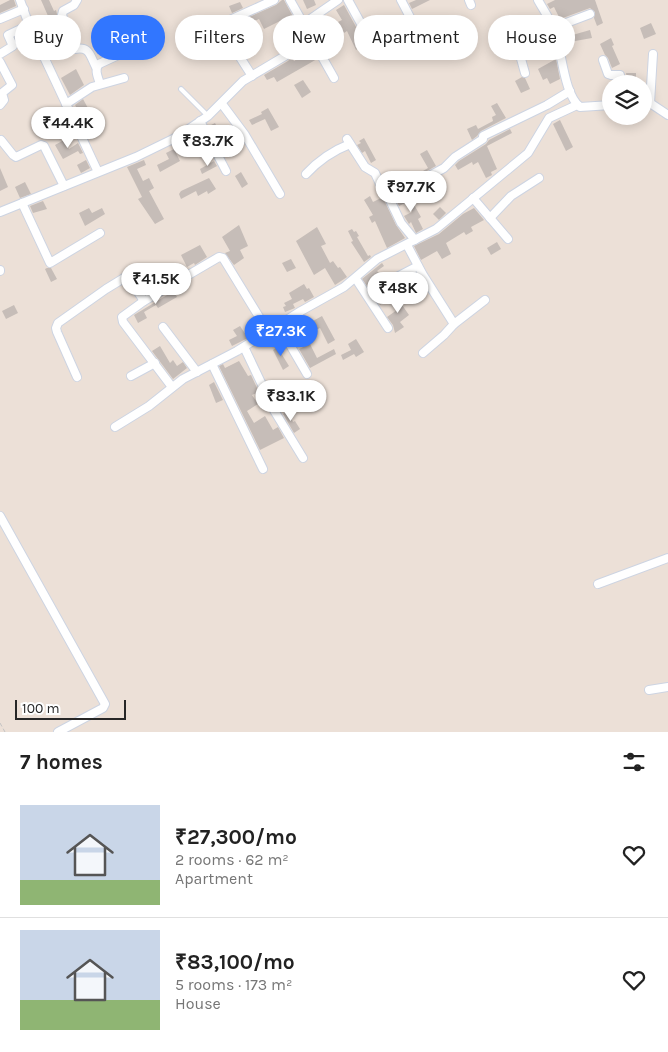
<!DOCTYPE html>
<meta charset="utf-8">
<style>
:root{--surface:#fff;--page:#f2f2f2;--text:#222;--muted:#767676;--line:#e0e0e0;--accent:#3176ff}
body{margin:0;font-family:Karla,sans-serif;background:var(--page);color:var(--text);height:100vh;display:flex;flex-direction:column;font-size:19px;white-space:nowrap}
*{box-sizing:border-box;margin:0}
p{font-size:16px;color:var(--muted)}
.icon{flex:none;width:28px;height:28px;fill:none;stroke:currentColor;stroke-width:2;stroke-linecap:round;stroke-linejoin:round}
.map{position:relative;height:732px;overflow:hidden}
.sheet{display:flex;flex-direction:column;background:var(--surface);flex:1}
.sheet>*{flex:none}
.guide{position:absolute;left:15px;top:15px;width:639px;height:45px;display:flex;gap:10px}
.fabs{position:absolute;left:602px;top:75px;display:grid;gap:10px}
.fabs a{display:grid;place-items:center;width:50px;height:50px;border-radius:50%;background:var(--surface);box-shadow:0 2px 12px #0003;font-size:25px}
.scale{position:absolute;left:15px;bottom:12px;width:111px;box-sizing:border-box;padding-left:5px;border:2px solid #272727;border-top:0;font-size:14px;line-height:18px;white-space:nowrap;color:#272727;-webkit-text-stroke:4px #fff;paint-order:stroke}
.price{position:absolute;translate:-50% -42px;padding:0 11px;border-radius:18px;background:#fff;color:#222;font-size:16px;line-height:32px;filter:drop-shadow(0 1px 2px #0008)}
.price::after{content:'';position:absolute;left:50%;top:30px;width:15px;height:11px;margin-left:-8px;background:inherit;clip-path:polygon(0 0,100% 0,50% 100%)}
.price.on{background:var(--accent);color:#fff}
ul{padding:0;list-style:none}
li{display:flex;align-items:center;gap:15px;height:125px;padding:0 20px}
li+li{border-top:1px solid var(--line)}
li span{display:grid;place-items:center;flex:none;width:140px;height:100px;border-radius:0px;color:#555}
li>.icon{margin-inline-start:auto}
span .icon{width:60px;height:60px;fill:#fffc;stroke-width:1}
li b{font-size:21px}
h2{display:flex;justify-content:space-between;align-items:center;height:60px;padding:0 20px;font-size:21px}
.tag{padding:0 18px;border-radius:22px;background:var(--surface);box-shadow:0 2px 12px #0003;font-size:18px;line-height:45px}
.tag.on{background:var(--accent);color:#fff}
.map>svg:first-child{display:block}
.building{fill:#c6bdb8}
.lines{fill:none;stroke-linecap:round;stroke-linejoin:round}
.service-casing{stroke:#cdd4e2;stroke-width:6}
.minor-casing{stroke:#cdd4e2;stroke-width:10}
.path{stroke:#c3c3c3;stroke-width:1;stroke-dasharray:4 2.5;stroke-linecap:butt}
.service{stroke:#fff;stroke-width:4}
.minor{stroke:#fff;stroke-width:8}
</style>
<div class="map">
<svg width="668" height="732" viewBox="0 0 668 732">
<rect width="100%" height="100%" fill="#ece0d7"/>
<g class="building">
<path d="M10,0h4l2,6 -16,7v-8z"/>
<path d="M41,0h8l5,11 2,-1 5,20 -8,3 -3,-7 2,-1z"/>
<path d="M282,0h2l13,24 -1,11 -2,2 -10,-18 -20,10 -5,-10 -9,4 -3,-5 29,-13z"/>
<path d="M303,0h11l2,5 -9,4z"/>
<path d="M416,0h14l-18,9 -3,-6z"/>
<path d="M555,0h40l8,23 -6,3 -3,-8 1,-6 -5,-4 -30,11 -6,-12 -4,2 -3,-5z"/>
<path d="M240,2l3,6 -11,5 -3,-7z"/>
<path d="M344,5l22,40 -10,5 -9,-19 -3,2 -6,-11 4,-2 -6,-10z"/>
<path d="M651,23l5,11 -12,5 -4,-11z"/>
<path d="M590,30l2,8 -28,5 -2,-5z"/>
<path d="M611,38l3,7 -2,1 8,18 -8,4 -4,-10 -3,-3 -5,-11z"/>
<path d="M312,50l5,9 -40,23 -3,-5 -7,3 -3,-5 24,-14 4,-4 2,4z"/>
<path d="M556,59l4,20 -10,5 -3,-6 -4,2 -5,-11z"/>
<path d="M76,69l8,16 -14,10 -9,-17z"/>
<path d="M626,73h10v11h-8z"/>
<path d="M522,77l3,1 5,11 -9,4 -6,-12z"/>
<path d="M303,80l8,12 -9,6 -8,-13z"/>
<path d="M83,99l6,11 -9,4 -5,-9z"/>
<path d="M497,103l9,15 -25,13 -4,5 -5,4 -5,-11 9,-4 2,4 15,-8 -1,-4 4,-2 -5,-9z"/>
<path d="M268,108l11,19 -8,4 -6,-12 -13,6 -3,-5 13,-6 -1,-2z"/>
<path d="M560,120l13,27 -7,4 -13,-27z"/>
<path d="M215,123l6,12 -3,2 8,16 -2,1 -15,-28z"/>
<path d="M510,129l2,4 -25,13 10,23 -6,3 1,3 -6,3 -8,-16 -5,3 -1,-3 -14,8 -3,-5 4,-4 27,-17 3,-4z"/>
<path d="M199,132l8,15 -4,3 -2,-4 -12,6 -6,-12z"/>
<path d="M364,138l12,22 -5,3 -6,-12 -3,2 -5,-8 4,-2 -2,-2z"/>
<path d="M64,140l5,9 9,-6 5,10 -3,1 -2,-3 -15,8 -8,-14z"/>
<path d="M174,149l6,12 -20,11 -3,-7 12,-6 -3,-6z"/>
<path d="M427,150l9,16 -46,25 -5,-11 8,-4 5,10 30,-18 -8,-14z"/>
<path d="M86,160l4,8 -9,5 -4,-8z"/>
<path d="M144,160l2,5 -9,4 6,12 6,-3 5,10 -5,3 15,28 -9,5 -17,-25 4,-2 -15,-30z"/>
<path d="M214,161l3,5 -15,8 -2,-5z"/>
<path d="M0,168l8,19 -8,4z"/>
<path d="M241,172l7,12 -6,4 -7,-12z"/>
<path d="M209,178l7,11 -8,5 -1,-3 -9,5 -2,-5 -15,8 -2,-5 2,-3z"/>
<path d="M435,180l4,7 -6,4 1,2 -14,7 -9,-8z"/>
<path d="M25,182l6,12 -11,4 -5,-11z"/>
<path d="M408,194l13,23 -3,2 5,10 -7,4 -5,-11 -2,2 -5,-8 8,-4 -5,-10 -8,4 -3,-6z"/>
<path d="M370,196l3,6 8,-4 4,4 11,23 9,13 -18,10 -12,-27 -3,2 -3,-6 4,-2 -9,-15z"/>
<path d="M43,201l4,8 -14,4 -3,-7z"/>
<path d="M440,207l6,6 -7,7 -6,-6z"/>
<path d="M89,208l3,5 10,-5 3,6 -20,12 -6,-13z"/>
<path d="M474,208l10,12 -13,7 2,4 -7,4 -2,-3 -18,11 5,11 -9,5 -5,-8 -16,9 -7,-14 25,-12 24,-20z"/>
<path d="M239,225l9,21 -8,4 4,8 -10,7 -9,-12 5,-2 -8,-14z"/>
<path d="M317,227l9,17 -5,2 9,17 3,-2 5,7 2,-1 7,10 -12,8 -10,-17 -11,7 -18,-34z"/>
<path d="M352,229l2,3 2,-1 3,5 -2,1 11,19 2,-1 1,2 -7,5 -13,-20 2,-1 -5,-10z"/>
<path d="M497,242l4,7 -10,6 -4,-7z"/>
<path d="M200,245l7,12 -12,8 -1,-2 -7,4 -6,-12z"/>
<path d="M291,259l5,9 -9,4 -5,-9z"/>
<path d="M382,263l2,3 -7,5 2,2 -8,6 10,18 2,-1 3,5 -6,4 -18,-26z"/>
<path d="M47,268h4l6,11 -6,3 -6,-13z"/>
<path d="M304,284l3,5 2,-1 5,9 -9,5 -2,-3 -10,5 2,4 -10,4 -2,-5 3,-1 -2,-3 8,-4 -3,-6z"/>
<path d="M182,286l1,2 -9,4 3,5 -19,11 -2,-3 -12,7 3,6 -9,5 -4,-8z"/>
<path d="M402,294l3,6 -5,2 9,13 -9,7 4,5 -9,6 -2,-8 -6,-8 10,-7 -6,-10z"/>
<path d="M14,305l4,8 -12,6 -4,-8z"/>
<path d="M322,316l13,24 -7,4 -8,-16 -4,2 -5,-8z"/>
<path d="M240,326l8,12 -16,8 -3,-6 8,-4 -4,-6z"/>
<path d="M356,339l8,13 -8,5 -2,-3 -11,6 -2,-5 10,-5 -3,-6z"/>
<path d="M310,344l7,14 17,-9 2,5 -26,14 -11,-19z"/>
<path d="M281,345l3,6 -3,2 8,13 -6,4 -10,-20z"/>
<path d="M160,346l10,17 3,-3 4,6 6,-4 4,6 -14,11 -21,-28z"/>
<path d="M239,361l9,15 3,-1 8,17 -7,3 6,9 -11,7 7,12 11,-7 8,14 5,-3 6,11 -24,12 -41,-84 4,-2 2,4z"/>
<path d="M214,382l9,18 -7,3 -7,-18z"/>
<path d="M291,385l3,7 -2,1 4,9 -10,6 -6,-11 -3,2 -3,-5z"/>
<path d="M288,411l5,11 2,-1 5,8 -6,4 -11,-19z"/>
</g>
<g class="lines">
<defs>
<path id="service" d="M181,89l27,27"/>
<g id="minor">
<path d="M77,0l-3,5 -11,6 -1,4 11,32 2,2c15,-3 15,7 21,18"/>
<path d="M290,0l44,78"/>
<path d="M348,0l28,51"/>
<path d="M401,0l11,21"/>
<path d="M469,0l2,5"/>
<path d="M538,0c5,9 11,18 15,27 9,20 10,67 27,80l31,-2"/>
<path d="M0,19l24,-10"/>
<path d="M221,24l53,-24"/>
<path d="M29,25l69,147"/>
<path d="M188,48l26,-9h12l5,4 21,33"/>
<path d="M0,54l13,-8 -5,-11 21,-10 -9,-25"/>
<path d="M603,60l5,14 3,1h9l2,9"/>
<path d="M0,62l12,23 -10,8 2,7 -4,5"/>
<path d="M525,73l-7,-25 1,-3 34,-17 37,-14"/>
<path d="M100,84c-2,-7 -6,-14 -1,-20l28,-13"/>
<path d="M644,103h6l18,12"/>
<path d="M650,103l3,-49"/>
<path d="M66,104l26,-17 32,-9"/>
<path d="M222,104l23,31 35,59"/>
<path d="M200,121l26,50"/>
<path d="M347,139l18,28 10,6 10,22 4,3 55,-30 11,-11 28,-18v-3l64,-31 23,-14"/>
<path d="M1,140l12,15 3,2 25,-12 3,1 20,40"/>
<path d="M306,174c13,-14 26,-23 44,-30"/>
<path d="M389,198l12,25 14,17"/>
<path d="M473,198l35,41"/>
<path d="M22,203l28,60 50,-30"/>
<path d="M0,212l136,-55 41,-20 31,-21 35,-35 42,-25 16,-19 2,-13 35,-24"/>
<path d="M490,218l21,-22 28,-18"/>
<path d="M407,245l16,30 31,49 -10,11 -21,18"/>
<path d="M0,271v-1"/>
<path d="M397,277l21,-11"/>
<path d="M356,279l32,49"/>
<path d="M454,324l31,-24"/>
<path d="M279,326l28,48"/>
<path d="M163,327l34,45"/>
<path d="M244,347l31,65 28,46"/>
<path d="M212,364l51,105"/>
<path d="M131,376l24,-13"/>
<path d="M77,377l-20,-45 -1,-4 2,-5 48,-34 18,-11h4l2,2 14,21"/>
<path d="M172,387l-49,-65 -1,-5 22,-16 75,-44 4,1 46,75"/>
<path d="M115,427l34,-21 34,-27 54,-28 64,-40 43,-24 33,-28 59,-30 92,-76 21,-35 28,-13"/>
<path d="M0,516l105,188 -2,4 -45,24"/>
<path d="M598,584l70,-26"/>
<path d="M649,690l19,-3"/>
</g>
</defs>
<use href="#service" class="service-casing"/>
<use href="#minor" class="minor-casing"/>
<path class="path" d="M0,723l5,9"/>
<use href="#service" class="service"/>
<use href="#minor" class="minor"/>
</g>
</svg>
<div class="fabs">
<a><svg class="icon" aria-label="layers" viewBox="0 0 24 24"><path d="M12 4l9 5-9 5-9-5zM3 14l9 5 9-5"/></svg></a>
</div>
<div class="scale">100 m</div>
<b class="price" style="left:68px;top:149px">₹44.4K</b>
<b class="price" style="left:208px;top:167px">₹83.7K</b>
<b class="price" style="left:411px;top:213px">₹97.7K</b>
<b class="price" style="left:156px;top:305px">₹41.5K</b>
<b class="price" style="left:398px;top:314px">₹48K</b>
<b class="price on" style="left:281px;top:357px">₹27.3K</b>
<b class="price" style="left:291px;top:422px">₹83.1K</b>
<div class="guide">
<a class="tag">Buy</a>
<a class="tag on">Rent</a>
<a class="tag">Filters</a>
<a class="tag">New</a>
<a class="tag">Apartment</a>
<a class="tag">House</a>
</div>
</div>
<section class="sheet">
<h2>7 homes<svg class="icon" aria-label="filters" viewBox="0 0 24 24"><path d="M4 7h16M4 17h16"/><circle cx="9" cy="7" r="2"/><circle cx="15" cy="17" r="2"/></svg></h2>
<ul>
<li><span style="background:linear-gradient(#c9d6e8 75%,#8fb573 0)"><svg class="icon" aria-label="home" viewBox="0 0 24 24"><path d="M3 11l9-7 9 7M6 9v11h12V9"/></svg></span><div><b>₹27,300/mo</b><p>2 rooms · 62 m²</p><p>Apartment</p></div><svg class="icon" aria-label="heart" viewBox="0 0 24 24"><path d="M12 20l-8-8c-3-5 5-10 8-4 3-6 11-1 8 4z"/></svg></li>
<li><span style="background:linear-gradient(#c9d6e8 70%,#8fb573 0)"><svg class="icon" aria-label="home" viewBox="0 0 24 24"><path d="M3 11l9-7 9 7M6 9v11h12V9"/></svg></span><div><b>₹83,100/mo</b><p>5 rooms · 173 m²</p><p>House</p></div><svg class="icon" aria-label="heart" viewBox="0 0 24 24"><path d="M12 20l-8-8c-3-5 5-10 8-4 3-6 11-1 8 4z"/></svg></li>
</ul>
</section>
